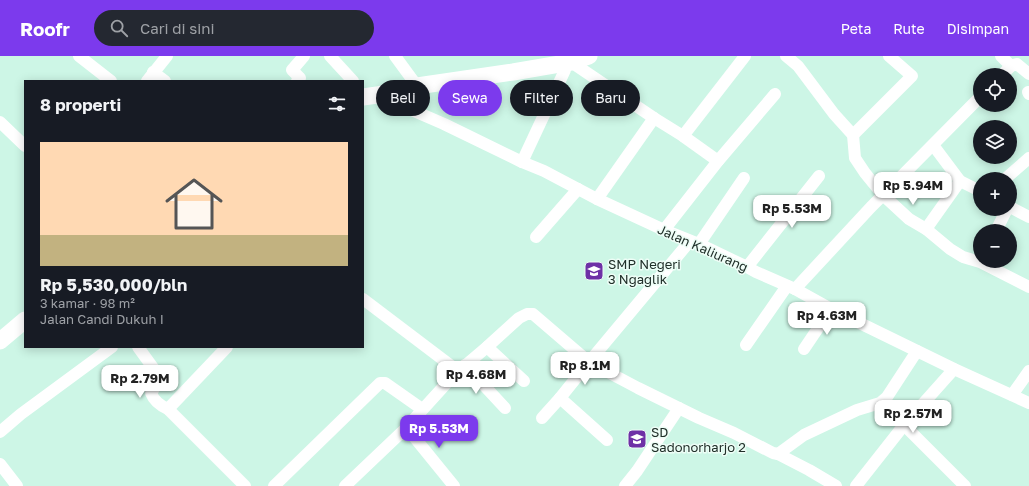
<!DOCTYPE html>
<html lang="id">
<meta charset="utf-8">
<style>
:root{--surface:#171b24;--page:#242831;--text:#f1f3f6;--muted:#9ea1a6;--line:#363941;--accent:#7c3aed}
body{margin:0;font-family:"Golos Text",sans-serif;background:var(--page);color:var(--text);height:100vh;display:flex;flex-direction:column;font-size:15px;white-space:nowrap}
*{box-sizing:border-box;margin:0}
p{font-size:13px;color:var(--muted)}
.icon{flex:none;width:22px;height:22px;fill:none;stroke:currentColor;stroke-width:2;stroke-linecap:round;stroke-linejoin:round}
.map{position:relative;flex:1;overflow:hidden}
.sheet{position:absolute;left:24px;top:24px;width:340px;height:268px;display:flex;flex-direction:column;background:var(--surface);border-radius:0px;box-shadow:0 2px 10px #0003}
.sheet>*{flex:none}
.banner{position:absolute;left:376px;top:24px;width:380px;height:36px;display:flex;gap:8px}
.controls{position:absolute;left:973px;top:12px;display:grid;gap:8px}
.controls a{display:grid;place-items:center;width:44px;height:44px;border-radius:50%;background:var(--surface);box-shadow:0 2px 10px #0003;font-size:20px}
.price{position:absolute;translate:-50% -34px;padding:0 9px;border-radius:8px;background:#fff;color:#222;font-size:13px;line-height:26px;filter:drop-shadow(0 1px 2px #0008)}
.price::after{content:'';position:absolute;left:50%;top:24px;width:12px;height:9px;margin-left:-6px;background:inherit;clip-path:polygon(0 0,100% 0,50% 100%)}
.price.on{background:var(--accent);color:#fff}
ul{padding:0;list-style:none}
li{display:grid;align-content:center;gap:8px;height:212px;padding:0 16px}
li+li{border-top:1px solid var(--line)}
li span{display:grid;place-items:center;height:124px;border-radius:0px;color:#555}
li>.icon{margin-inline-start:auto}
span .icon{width:72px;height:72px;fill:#fffc;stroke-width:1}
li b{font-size:17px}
h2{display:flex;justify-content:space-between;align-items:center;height:48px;padding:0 16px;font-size:17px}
.chip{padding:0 14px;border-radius:18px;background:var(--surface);box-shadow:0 2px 10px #0003;font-size:14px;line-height:36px}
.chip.on{background:var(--accent);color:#fff}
header{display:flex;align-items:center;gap:24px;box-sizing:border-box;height:56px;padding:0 20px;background:var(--accent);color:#fff}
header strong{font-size:19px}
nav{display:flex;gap:22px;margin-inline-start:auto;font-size:14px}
.search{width:280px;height:36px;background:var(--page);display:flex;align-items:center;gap:10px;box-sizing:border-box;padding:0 14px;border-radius:22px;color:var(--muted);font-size:15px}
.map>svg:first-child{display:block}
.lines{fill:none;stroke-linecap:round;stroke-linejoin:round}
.minor{stroke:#fff;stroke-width:12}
.secondary{stroke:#fff;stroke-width:17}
.labels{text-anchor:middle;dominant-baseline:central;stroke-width:3;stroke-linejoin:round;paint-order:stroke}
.street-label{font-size:13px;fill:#202f29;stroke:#edfdf6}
.poi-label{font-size:13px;fill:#202f29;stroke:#edfdf6;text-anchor:start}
</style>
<header>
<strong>Roofr</strong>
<div class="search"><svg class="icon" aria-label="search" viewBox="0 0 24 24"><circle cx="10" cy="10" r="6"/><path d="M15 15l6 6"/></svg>Cari di sini</div>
<nav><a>Peta</a><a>Rute</a><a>Disimpan</a></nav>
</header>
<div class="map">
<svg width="1029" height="430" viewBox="0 0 1029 430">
<rect width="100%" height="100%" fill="#cdf6e6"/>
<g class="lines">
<g class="minor">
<path d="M79,0l32,25"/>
<path d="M330,0l23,25"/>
<path d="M395,0l22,30"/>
<path d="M786,0l12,10 36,48 19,21 2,23 10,15 18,22 -12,12 -76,82"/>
<path d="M1001,0l10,10"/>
<path d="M571,6l83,56 29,18 35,25"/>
<path d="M153,16l12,9"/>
<path d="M1002,19l9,-9 6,-2 12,10"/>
<path d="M147,25l20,-25"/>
<path d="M297,25l3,-3 -8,-8 12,-14"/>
<path d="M1028,36l1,2"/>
<path d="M377,39l67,29 78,38 22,9 53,28 67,31 35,14 48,23 9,5 39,17 36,20 123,60 75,34"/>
<path d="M980,41l-97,98 26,24 17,10 24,20 13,8 17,5 49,25"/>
<path d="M0,66l25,24"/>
<path d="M853,79l59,-59 -23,-20"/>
<path d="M683,80l62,-80"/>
<path d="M933,89l27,36 20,10"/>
<path d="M522,106l43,-92"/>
<path d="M1005,123l24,-21"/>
<path d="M597,143l57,-81"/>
<path d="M1010,151l19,10"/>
<path d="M926,173l34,-48"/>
<path d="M664,174l54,-69 57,-67"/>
<path d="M996,175l11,-22"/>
<path d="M536,181l42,-48"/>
<path d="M690,185l-101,121 49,26 61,30 35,15 39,20 5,1 31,16 27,16"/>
<path d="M699,188l45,-66"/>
<path d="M747,211l72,-91"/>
<path d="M363,243l95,72"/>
<path d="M746,289l41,-59"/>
<path d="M138,291l21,29v5l-8,12c3,8 10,13 17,16l59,-62"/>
<path d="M487,291l37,34"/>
<path d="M804,293l27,-40"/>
<path d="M465,309l40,43"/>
<path d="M1012,339l17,-24"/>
<path d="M168,353l77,77"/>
<path d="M542,362l18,-20"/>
<path d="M904,369l61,61"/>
<path d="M406,371l48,59"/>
<path d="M0,376l21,-18 91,-67"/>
<path d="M778,398l26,-19 53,-25 23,-7 7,-6 30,-46"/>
<path d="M0,408l17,22"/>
<path d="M274,430l106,-103h5l37,26"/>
<path d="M345,430l60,-57 49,-54 33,-28 32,-29 8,-4h6l56,48 -29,36 47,42"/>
<path d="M625,430l12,-15 42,-63"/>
<path d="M856,430l48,-61 50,-56"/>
</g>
<g class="secondary">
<path d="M363,41l14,-2 40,-9 96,-14 58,-10 18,-6"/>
<path d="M0,285l25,-21"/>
</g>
</g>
<defs>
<symbol id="school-square" viewBox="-11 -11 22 22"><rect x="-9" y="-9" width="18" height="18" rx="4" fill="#6e30a6" stroke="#edfdf6"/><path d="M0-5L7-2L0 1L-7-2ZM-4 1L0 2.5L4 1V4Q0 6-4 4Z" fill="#fff"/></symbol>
</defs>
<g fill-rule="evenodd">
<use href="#school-square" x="583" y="204" width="22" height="22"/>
<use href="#school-square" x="626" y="372" width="22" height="22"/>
</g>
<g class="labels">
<g class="street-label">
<text transform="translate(703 192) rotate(24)">Jalan Kaliurang</text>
</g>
<g class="poi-label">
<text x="608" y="208">SMP Negeri<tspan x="608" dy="15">3 Ngaglik</tspan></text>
<text x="651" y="376">SD<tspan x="651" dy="15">Sadonorharjo 2</tspan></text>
</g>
</g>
</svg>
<div class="controls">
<a><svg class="icon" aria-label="locate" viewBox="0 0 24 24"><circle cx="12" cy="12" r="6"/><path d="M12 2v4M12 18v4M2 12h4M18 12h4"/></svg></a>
<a><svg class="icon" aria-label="layers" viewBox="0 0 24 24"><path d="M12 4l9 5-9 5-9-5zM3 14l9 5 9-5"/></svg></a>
<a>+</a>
<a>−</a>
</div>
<b class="price" style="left:913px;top:150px">Rp 5.94M</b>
<b class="price" style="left:792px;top:173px">Rp 5.53M</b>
<b class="price" style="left:827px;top:280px">Rp 4.63M</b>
<b class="price" style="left:585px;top:330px">Rp 8.1M</b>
<b class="price" style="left:476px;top:339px">Rp 4.68M</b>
<b class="price" style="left:140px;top:343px">Rp 2.79M</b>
<b class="price" style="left:913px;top:378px">Rp 2.57M</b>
<b class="price on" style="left:439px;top:393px">Rp 5.53M</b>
<div class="banner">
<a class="chip">Beli</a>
<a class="chip on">Sewa</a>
<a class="chip">Filter</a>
<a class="chip">Baru</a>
</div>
<section class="sheet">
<h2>8 properti<svg class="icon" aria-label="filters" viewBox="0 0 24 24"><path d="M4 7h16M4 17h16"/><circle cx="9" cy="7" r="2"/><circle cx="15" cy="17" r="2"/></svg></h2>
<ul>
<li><span style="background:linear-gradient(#ffd9b3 75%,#c2b280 0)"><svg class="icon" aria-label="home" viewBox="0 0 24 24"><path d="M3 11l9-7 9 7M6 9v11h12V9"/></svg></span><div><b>Rp 5,530,000/bln</b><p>3 kamar · 98 m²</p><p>Jalan Candi Dukuh I</p></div></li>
</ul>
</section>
</div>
